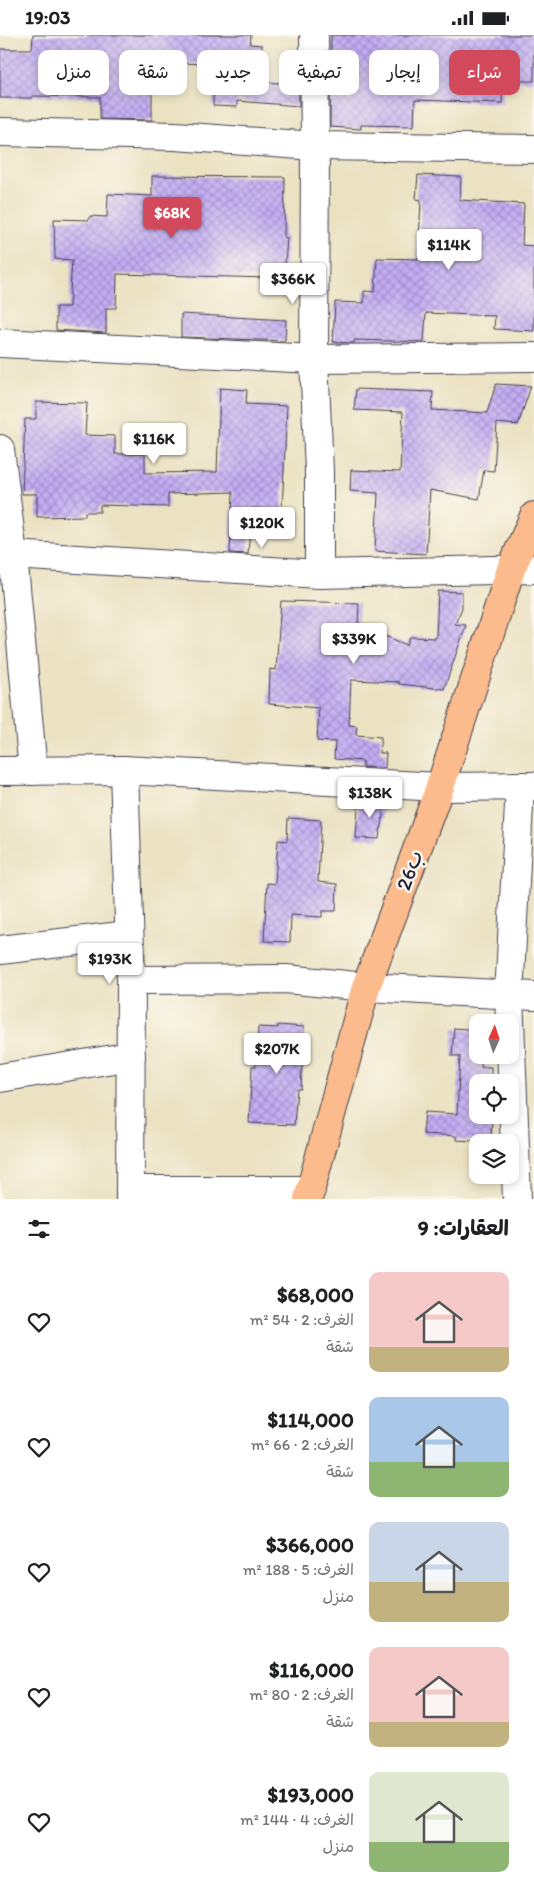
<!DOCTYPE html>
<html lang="ar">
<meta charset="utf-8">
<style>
:root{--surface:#fff;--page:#f6f6f6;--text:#202124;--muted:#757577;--accent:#d1495b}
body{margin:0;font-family:Itim,"Playpen Sans Arabic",sans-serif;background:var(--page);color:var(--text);direction:rtl;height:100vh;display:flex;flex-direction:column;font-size:19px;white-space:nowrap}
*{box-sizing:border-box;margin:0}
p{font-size:16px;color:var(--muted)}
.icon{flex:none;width:28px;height:28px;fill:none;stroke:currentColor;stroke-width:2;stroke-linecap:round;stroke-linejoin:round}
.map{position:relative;height:1164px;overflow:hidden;direction:ltr}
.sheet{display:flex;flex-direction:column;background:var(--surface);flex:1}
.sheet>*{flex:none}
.banner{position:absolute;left:15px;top:15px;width:505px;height:45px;direction:rtl;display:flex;gap:10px}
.needle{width:32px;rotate:3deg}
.fabs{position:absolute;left:469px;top:979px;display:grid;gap:10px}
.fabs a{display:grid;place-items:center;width:50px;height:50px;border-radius:10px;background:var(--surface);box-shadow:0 2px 8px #0003;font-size:25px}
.price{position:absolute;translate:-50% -42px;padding:0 11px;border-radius:5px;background:#fff;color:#222;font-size:16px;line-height:32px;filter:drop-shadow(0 1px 2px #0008)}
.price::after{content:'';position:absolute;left:50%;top:30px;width:15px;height:11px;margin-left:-8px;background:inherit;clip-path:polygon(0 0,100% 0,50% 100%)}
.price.current{background:var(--accent);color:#fff}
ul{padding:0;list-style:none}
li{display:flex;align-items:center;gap:15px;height:125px;padding:0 25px}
li span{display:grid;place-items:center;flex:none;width:140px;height:100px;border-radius:10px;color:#555}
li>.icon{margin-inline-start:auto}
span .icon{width:60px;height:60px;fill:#fffc;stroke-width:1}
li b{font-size:21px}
h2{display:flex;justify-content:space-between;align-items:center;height:60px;padding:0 25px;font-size:21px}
.chip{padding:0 18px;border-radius:10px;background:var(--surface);box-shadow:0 2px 8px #0003;font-size:18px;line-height:45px}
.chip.current{background:var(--accent);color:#fff}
.status{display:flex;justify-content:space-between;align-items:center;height:35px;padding:0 25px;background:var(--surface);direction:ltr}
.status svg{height:14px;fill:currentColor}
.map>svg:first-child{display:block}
.building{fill:url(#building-cross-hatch)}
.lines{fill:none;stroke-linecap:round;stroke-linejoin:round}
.minor-casing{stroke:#403f4f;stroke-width:30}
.highway-casing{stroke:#403f4f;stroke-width:30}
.minor{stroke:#fff;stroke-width:28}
.highway{stroke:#fbbb8c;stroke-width:28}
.labels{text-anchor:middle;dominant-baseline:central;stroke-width:5;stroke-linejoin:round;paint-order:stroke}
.street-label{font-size:21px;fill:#22223b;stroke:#fbf7ec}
</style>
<div class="status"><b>19:03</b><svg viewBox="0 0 49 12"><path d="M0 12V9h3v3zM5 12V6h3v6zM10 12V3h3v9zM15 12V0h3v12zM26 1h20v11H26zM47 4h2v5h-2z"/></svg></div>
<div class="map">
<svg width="534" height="1164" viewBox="0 0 534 1164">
<defs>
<pattern id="building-cross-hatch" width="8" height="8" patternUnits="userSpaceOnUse" patternTransform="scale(1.25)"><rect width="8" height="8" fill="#c3adf4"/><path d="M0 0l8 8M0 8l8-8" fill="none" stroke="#9e8cc7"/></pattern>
</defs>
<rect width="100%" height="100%" fill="#fbf7ec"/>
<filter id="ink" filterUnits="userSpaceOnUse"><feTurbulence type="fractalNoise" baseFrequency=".02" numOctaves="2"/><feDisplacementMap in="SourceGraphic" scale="10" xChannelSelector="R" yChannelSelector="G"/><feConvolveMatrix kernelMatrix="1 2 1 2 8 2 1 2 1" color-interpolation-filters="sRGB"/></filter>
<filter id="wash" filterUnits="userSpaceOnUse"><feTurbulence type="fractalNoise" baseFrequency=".0096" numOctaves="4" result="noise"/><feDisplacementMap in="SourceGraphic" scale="20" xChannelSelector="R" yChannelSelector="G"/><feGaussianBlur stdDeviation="1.12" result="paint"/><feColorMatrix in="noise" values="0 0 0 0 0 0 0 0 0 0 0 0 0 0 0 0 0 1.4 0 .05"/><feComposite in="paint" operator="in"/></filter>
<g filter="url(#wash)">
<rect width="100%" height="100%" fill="#ebe2c2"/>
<g id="blocks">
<g class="building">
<path d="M33,0h218l-1,9 12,1 -2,37 39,2v22l-62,-5v6l-24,-1 1,-42 -43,-1 -1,29h-18v28l-52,-1v-22l-68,-1v2h-32v-49h32z"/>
<path d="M331,0h203v46h-31l-1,22 -87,-3 -1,26 -53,-1v4l-31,-2z"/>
<path d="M418,140l43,2 -1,23 64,4 -2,41 12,1v85l-40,-2 1,-13 -69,-3 -2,29 -70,-2v3l-21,-1 2,-40 29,1v-12l11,1 2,-34 41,1 3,-59 -5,-1z"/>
<path d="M152,141l133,1 -1,60 3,1 -3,38h-14v2l-153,-4 -1,34h-10v25l-50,-3v-23h13l3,-47 -17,-1 -1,-40 35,1 1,-4 17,1 1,-23 44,2z"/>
<path d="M181,279l105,6 -1,21 -104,-4z"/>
<path d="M496,349l35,2 -13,39 -21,-2 -3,48 -10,-1 -5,29 -49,-9 -4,64 -51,-3 3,-58 -28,-2 1,-21 49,2 3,-60 -49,-2 2,-21 77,3 -1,18 55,3z"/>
<path d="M220,353l27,2 -1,14 41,2 -5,104 -30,-2 -4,46 -18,-1 3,-61 -65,2v13l-68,-2v7h-15v4l-48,1v-23h-15l3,-75h11v-17l51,1 -2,32 30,1v18h30v19l72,-1z"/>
<path d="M438,556l24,1v16l-7,16 11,1 -22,64 -45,-5v-2l-48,-2 -2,45 8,1 -1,9 25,2 -1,16h6l-1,15 -22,-1v-6l-29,-2 1,-17 -18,-1 2,-33 -50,-4 1,-35 6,1 5,-69 78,2 -1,22 49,20 3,-8 26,1z"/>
<path d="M360,763l24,2 -2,26 -2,5 -1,8 -23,-1 2,-31h2z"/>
<path d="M288,783l33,2 -3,62 19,2 -1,27h-14v6l-31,-2 -1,27 -26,-1 3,-58 8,1 3,-44 9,1z"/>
<path d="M278,990l26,2 -3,62h-4l-3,36 -45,-2 3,-57h4l2,-39 20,1z"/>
<path d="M454,993l24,2v25h4l-1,12h10v16h-13v32h14l-1,27 -35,-2v-4l-33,-2 2,-22 32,2 3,-58h-8z"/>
</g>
</g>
</g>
<g filter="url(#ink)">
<use href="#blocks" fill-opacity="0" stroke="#403f4f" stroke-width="1"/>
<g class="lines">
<defs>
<g id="minor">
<path d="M314,0l1,111 -1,213 5,112v103"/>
<path d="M0,97l175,4 140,10 219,3"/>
<path d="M0,308l314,16 220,-2"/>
<path d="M0,414l13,106 20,216"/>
<path d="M13,520l306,19 215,-5"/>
<path d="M124,735l7,210 -1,219"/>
<path d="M0,736l124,-1 316,17 94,-1"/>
<path d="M0,915l129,-15"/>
<path d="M131,945l155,-1 80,8 168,9"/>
<path d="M0,1043l131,-22"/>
<path d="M130,1155h181"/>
<path d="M517,1164l-8,-203 11,-210"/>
</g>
<path id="highway" d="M308,1164l58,-212 74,-200 71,-218 23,-53"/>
</defs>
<use href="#minor" class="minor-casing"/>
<use href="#highway" class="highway-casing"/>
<use href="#minor" class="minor"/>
<use href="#highway" class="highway"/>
</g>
</g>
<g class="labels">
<g class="street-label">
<text transform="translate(409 835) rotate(-70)">26ب</text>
</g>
</g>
</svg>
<div class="fabs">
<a><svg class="needle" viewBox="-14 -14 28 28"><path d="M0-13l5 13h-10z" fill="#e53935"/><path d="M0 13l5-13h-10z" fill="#757577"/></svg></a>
<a><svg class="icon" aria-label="locate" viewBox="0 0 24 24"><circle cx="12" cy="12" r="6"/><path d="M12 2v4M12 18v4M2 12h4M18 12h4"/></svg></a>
<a><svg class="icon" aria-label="layers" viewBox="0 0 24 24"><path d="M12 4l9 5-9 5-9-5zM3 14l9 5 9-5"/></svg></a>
</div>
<b class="price current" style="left:172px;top:204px">$68K</b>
<b class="price" style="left:449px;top:236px">$114K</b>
<b class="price" style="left:293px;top:270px">$366K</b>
<b class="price" style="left:154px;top:430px">$116K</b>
<b class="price" style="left:262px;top:514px">$120K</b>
<b class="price" style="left:354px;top:630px">$339K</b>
<b class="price" style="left:370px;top:784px">$138K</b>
<b class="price" style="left:110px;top:950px">$193K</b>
<b class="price" style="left:277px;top:1040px">$207K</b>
<div class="banner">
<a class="chip current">شراء</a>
<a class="chip">إيجار</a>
<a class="chip">تصفية</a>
<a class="chip">جديد</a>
<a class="chip">شقة</a>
<a class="chip">منزل</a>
</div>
</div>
<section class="sheet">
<h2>العقارات: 9<svg class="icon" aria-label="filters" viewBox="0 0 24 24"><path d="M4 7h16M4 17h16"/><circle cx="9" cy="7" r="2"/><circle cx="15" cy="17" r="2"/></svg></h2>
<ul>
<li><span style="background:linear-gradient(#f6c9c9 75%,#c2b280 0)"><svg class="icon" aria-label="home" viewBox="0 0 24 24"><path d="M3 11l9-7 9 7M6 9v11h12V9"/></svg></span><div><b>$68,000</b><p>الغرف: 2 · 54 m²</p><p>شقة</p></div><svg class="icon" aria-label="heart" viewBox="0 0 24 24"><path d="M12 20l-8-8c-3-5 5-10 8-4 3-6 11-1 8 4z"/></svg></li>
<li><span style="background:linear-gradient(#a9c7e8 65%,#8fb573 0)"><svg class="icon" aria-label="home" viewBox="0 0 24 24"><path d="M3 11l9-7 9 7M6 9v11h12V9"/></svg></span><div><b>$114,000</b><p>الغرف: 2 · 66 m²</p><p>شقة</p></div><svg class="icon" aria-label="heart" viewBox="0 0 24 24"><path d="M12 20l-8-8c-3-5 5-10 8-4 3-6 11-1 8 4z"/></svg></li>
<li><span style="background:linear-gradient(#c9d6e8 60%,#c2b280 0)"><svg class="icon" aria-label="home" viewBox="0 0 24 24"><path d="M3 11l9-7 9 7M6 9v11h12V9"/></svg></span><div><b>$366,000</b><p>الغرف: 5 · 188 m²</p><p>منزل</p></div><svg class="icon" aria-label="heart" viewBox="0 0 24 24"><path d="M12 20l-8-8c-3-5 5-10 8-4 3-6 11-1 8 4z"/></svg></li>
<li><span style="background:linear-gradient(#f6c9c9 75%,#c2b280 0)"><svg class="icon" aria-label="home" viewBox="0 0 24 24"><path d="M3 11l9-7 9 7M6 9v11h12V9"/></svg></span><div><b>$116,000</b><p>الغرف: 2 · 80 m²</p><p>شقة</p></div><svg class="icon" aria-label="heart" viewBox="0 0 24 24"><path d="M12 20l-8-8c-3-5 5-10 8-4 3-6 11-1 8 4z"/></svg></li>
<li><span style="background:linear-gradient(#dfe7d0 70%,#8fb573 0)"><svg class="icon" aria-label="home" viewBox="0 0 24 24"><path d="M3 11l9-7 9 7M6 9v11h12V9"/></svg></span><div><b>$193,000</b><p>الغرف: 4 · 144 m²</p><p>منزل</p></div><svg class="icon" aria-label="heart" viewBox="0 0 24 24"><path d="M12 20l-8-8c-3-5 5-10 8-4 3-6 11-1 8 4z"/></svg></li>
</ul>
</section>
